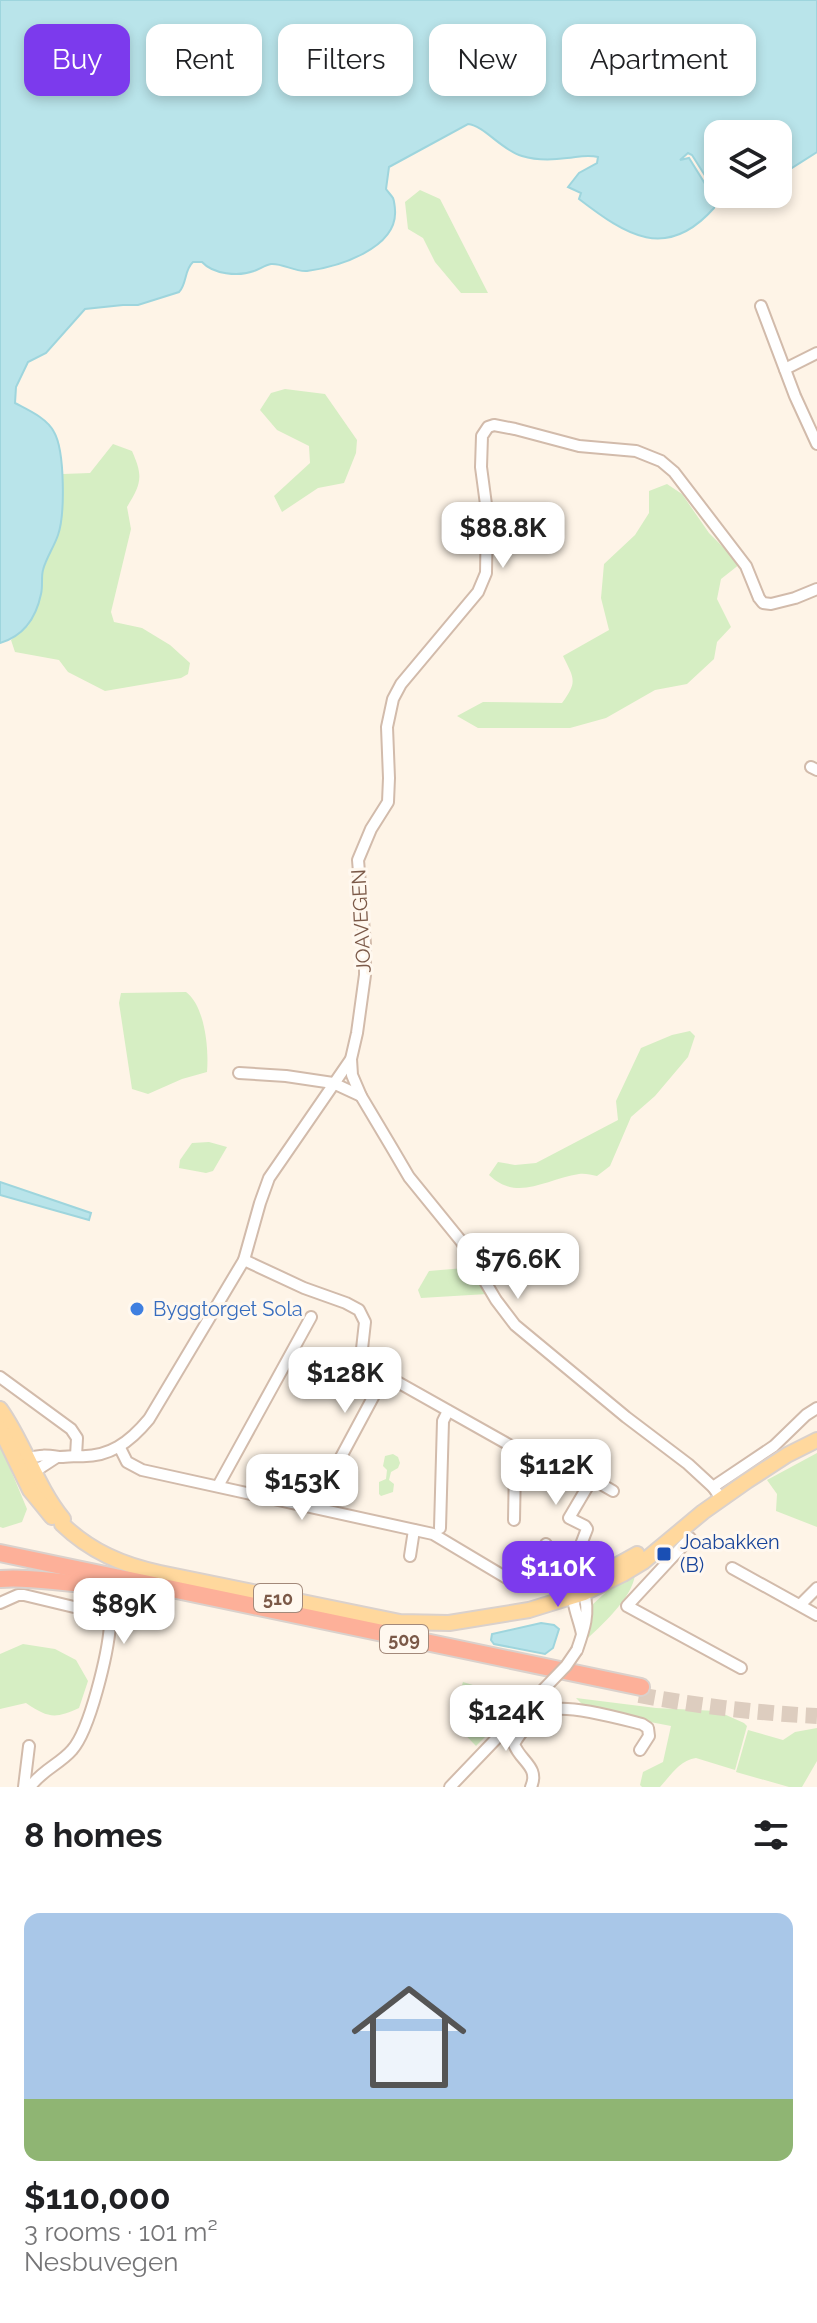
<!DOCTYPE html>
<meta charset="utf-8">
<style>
:root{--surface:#fff;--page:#f2f2f2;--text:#202124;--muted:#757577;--accent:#7c3aed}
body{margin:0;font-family:Raleway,sans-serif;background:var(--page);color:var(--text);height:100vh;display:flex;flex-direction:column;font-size:30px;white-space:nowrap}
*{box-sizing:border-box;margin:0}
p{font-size:26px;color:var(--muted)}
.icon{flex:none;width:44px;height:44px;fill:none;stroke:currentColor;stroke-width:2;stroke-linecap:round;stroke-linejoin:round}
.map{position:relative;height:1787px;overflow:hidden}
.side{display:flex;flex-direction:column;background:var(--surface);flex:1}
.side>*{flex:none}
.guide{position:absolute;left:24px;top:24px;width:770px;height:72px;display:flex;gap:16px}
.buttons{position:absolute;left:704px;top:120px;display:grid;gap:16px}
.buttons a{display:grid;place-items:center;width:88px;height:88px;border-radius:16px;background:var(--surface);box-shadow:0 4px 12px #0003;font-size:40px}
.price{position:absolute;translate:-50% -68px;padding:0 18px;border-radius:16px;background:#fff;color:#222;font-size:26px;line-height:52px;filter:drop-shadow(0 2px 4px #0008)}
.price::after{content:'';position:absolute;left:50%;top:48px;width:24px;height:18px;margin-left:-12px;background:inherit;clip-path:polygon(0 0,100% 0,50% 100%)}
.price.selected{background:var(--accent);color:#fff}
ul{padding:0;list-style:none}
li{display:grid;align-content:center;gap:16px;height:424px;padding:0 24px}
li span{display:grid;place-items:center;height:248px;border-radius:16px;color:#555}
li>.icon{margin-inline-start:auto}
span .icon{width:144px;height:144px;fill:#fffc;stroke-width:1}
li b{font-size:34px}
h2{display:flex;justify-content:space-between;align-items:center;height:96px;padding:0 24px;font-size:34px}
.chip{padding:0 28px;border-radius:16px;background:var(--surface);box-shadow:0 4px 12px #0003;font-size:28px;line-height:72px}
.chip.selected{background:var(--accent);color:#fff}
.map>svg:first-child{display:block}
.green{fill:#d6eec3}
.water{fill:#b9e4ea;stroke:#9ed5dd;stroke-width:2}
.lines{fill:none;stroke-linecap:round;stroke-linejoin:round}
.highway-tunnel{stroke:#ddcdbf;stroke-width:16;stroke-dasharray:16 8;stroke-linecap:butt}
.minor-casing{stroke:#d2bbab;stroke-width:14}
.major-casing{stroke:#dad1cc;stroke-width:18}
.highway-casing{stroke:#dad1cc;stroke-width:20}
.minor{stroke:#fff;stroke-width:10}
.major{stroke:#ffd89d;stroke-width:14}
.highway{stroke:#fdb099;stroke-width:16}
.minor-bridge-casing{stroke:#d2bbab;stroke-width:14;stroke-linecap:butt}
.minor-bridge{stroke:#fff;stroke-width:10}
.shop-dot{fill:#3f7fe0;stroke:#fff8ef;stroke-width:3}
.transit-dot{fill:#1a4fb4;stroke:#fff8ef;stroke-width:3}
.labels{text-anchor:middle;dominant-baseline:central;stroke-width:6;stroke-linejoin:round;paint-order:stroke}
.shield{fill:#fff8ef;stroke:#a3897a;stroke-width:2}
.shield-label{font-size:18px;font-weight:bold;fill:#7b5948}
.street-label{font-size:20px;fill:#7b5948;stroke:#fff8ef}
.shop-label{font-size:20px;fill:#366cbe;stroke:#fff8ef;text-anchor:start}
.transit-label{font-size:20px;fill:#164399;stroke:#fff8ef;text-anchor:start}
</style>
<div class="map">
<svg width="817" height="1787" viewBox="0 0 817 1787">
<rect width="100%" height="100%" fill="#fef4e7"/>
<g class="green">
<path d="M420,190l20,9 48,94h-27l-26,-31 -12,-24 -15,-9 -3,-27z"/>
<path d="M285,389l40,5 32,46 -1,13 -12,30 -26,5 -36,24 -8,-16 36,-33 -1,-17 -32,-16 -17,-20 11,-17z"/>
<path d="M113,444l19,7c11,25 10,32 -5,56l4,22 -20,83 3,10 28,6 28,17 20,18 -2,11 -7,4 -76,13 -37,-19 -9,-12 -44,-8 -4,-12 17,-14 13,-30 2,-26 16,-38 4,-58 27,-1z"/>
<path d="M667,484l15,10 27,39 31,31 -19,15 -4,20 14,28 -14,15 -3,17 -27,25 -32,6 -49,28 -36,10h-92l-21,-12 26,-14 79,1c16,-22 12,-24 1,-47l46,-26 -8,-32 3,-34 31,-29 14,-22v-22z"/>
<path d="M186,992c19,14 23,57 21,80l-25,7 -34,15 -16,-5 -13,-86 2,-10z"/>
<path d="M690,1031l5,5 -7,21 -33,39 -24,21 -21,49 -13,10c-6,-1 -12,-3 -18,-2 -33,5 -62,28 -90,1l9,-13 17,3 21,-2 82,-43 -2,-19 25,-53 31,-13z"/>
<path d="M209,1142l18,5 -14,24 -7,2 -27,-5 1,-8 12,-17z"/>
<path d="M464,1268l12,5 11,21 -66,4 -3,-8 11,-19z"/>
<path d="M0,1444l27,65 -5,13 -19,6 -3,-1z"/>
<path d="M817,1453v74l-41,-16 1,-17 -10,-14z"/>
<path d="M393,1454l5,3 2,6 -2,5 -7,4 -2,8 5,4 -1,8 -12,4 -2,-2v-12l7,-3 1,-9 -4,-4 2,-10z"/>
<path d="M635,1570c2,23 -31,53 -47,68l4,-33 24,-22z"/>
<path d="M23,1644l32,5 21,11 12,21 -9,27c-24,11 -31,10 -53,-5l-26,6v-55z"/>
<path d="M463,1682l23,7 15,32 -25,25 -26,-27z"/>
<path d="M576,1698l80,10 61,3 27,12 3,3 -12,44 -39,-12c-16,2 -25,17 -36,29h-18l-2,-2 3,-13 20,-10 8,-36 -83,-16z"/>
<path d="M817,1728v33l-15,26h-13l-53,-15 12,-42 35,10 12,-8z"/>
</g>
<g class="water">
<path d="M0,0h817v152l-30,19 -9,4v-41h-60v57l-7,-6 -19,-30 -4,-2 -8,7 9,-2 26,42 -1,8c-48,54 -88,27 -135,-9l2,-6 -13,-6 11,-14 18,-10 1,-6c-11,-3 -20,0 -31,1 -14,2 -32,2 -45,-2 -21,-6 -37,-30 -54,-32l-79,43 -3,22c2,3 5,6 7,9 1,2 2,10 2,12 3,39 -58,57 -88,61 -13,1 -24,-8 -36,-7 -6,1 -11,5 -17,7 -16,6 -41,3 -52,-9h-9c-9,8 -6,22 -14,30l-41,13h-15l-38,4 -39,44 -18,9 -12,25 -1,16c13,7 32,15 39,29 11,19 11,83 4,103 -4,12 -12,23 -15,35 -2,7 0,16 -2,24 -5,24 -17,42 -41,49z"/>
<path d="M0,1182l91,31 -2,7 -89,-25z"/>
<path d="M541,1623l13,2 5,4 -6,19 -8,6 -51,-10 -3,-4 1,-6z"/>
</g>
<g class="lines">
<path class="highway-tunnel" d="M639,1695c59,11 118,18 178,21"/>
<defs>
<g id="minor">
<path d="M761,306l34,90 22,48"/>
<path d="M785,369l32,-16"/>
<path d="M811,767l6,3"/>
<path d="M351,1059l1,16 9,21 31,52 17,29 52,64 35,59 19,25 111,92 62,47 25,23 9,13"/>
<path d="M239,1073l47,3 47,7 28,13"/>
<path d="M244,1260l60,28 42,15 13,7 6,12 -3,27 8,14 15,12 135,76c12,6 26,4 39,9l54,31"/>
<path d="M0,1377l71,52 6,9 -1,18"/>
<path d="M120,1448l7,14 15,8 291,64 77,46"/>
<path d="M25,1461l2,-3c15,-3 17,-3 32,-1 6,0 13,-1 19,-1 31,2 52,-14 71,-37l95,-159 16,-57 9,-25 82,-119 6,-26 8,-58v-31l-7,-84 13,-31 17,-27 1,-24 -2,-51 6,-28 8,-15 77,-92 8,-19 1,-61 -6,-45 1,-31 6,-9 6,-2 21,4 64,17 57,5 25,10 13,11 72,94 13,32 4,5 8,1 24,-6 22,-9"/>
<path d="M334,1470l51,-95"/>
<path d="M30,1471l4,1 23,-15"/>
<path d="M218,1486l93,-169"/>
<path d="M713,1487l61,-41 32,-31 11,-7"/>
<path d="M514,1520l1,-56 5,-13"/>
<path d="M440,1528l3,-107 5,-10"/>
<path d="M690,1538l-63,68 114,62"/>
<path d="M546,1544l-3,12 2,3c32,10 31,-3 42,-30l-2,-3 -16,-8 23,-39"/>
<path d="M410,1556l4,-26"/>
<path d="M732,1568l85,47"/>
<path d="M0,1603l18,-8h6l75,18 6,2 5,10c-2,28 -20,105 -38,125 -12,14 -30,20 -42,37"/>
<path d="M800,1605l17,-17"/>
<path d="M577,1650c7,-20 13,-37 7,-57l-10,-7c-4,16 5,32 8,48"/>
<path d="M24,1787l5,-41"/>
<path d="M450,1787l88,-92"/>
<path d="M531,1787c9,-20 -11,-26 -17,-43 7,-13 22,-29 36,-34 19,-6 72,9 92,14l6,4 1,8 -9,14"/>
</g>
<g id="major">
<path d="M0,1409c25,35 36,77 63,110l-1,5c28,27 60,41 98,49l240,49 49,1 80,-13 55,-17 39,-19 20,-12 60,-50 44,-31 40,-26 30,-15"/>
<path d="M0,1428l30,62 22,27"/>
<path d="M562,1590l32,-12 43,-24"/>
</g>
<g id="highway">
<path d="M0,1553l641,134"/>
<path d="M0,1579c32,-3 61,5 93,5"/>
</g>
</defs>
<use href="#minor" class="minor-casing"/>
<use href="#major" class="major-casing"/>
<use href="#highway" class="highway-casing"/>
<use href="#minor" class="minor"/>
<use href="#major" class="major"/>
<use href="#highway" class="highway"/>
<defs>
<path id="minor-bridge" d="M538,1695l28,-29 11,-16"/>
</defs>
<use href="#minor-bridge" class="minor-bridge-casing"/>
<use href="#minor-bridge" class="minor-bridge"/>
</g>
<circle class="shop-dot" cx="137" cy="1309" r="8"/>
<rect class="transit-dot" x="656" y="1546" width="16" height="16" rx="4"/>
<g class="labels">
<g class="shield">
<rect x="254" y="1584" width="48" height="28" rx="6"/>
<rect x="380" y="1625" width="48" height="28" rx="6"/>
</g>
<g class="shield-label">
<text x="278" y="1598">510</text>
<text x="404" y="1639">509</text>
</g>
<g class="street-label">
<text transform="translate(361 921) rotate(-93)">JOAVEGEN</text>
</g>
<g class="shop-label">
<text x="153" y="1309">Byggtorget Sola</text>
</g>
<g class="transit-label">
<text x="680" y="1542">Joabakken<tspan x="680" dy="23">(B)</tspan></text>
</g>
</g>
</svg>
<div class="buttons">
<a><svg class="icon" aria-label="layers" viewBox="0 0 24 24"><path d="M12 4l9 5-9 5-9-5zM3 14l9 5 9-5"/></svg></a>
</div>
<b class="price" style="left:503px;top:570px">$88.8K</b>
<b class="price" style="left:518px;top:1301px">$76.6K</b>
<b class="price" style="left:345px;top:1415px">$128K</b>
<b class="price" style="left:556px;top:1507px">$112K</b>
<b class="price" style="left:302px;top:1522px">$153K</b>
<b class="price selected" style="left:558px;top:1609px">$110K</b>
<b class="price" style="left:124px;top:1646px">$89K</b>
<b class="price" style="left:506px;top:1753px">$124K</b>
<div class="guide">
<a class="chip selected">Buy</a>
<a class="chip">Rent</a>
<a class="chip">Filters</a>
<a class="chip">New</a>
<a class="chip">Apartment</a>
</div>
</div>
<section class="side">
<h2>8 homes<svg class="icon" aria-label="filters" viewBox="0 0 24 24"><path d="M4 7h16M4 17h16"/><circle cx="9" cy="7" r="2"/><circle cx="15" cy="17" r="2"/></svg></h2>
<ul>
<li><span style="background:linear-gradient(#a9c7e8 75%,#8fb573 0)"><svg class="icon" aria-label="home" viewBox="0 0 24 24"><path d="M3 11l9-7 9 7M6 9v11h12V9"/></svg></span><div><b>$110,000</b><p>3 rooms · 101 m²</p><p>Nesbuvegen</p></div></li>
</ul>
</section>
